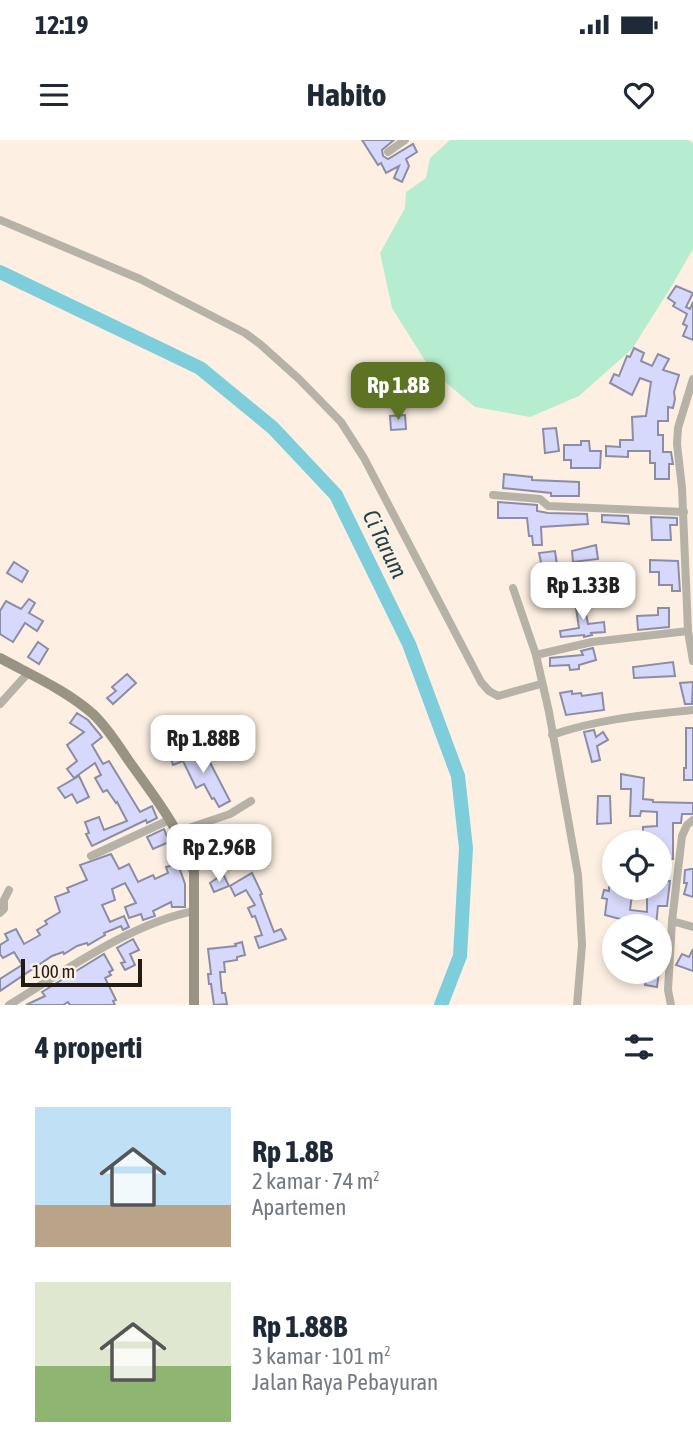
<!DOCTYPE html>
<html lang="id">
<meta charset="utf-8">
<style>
:root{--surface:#fff;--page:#f6f6f7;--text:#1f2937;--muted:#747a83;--accent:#5c7324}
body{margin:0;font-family:"Asap Condensed",sans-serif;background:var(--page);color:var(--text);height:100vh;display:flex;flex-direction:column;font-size:26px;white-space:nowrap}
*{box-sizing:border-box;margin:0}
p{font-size:23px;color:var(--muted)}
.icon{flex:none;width:38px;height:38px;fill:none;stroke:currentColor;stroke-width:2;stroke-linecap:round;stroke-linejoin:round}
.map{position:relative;height:865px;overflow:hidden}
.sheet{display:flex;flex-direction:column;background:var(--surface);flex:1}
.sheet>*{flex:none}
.controls{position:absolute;left:602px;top:690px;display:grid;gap:14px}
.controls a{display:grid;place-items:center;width:70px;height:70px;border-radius:50%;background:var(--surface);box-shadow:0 4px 10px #0003;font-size:35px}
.scale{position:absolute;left:21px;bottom:18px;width:121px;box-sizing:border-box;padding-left:7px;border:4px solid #231c14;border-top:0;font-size:19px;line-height:24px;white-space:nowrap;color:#231c14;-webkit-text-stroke:5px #fdf0e3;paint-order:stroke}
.price{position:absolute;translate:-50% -60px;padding:0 16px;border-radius:14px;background:#fff;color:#222;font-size:23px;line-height:46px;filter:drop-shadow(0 2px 4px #0008)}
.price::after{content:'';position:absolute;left:50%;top:42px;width:21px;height:16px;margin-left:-10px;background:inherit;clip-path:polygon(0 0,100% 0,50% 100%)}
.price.active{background:var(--accent);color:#fff}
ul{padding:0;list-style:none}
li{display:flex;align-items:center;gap:21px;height:175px;padding:0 35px}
li span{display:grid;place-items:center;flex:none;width:196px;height:140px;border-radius:0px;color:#555}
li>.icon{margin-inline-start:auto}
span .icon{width:84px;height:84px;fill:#fffc;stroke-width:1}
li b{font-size:30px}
h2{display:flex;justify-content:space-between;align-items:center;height:84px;padding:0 35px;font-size:30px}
.status{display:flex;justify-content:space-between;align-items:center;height:49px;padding:0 35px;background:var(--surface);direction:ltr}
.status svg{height:19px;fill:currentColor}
header{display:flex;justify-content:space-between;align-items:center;height:91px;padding:0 35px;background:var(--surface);font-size:32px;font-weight:700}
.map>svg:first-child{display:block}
.green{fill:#b6eccf}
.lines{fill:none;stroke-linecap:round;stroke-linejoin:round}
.river{stroke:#7dcddb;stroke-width:14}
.building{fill:#d7d9fc;stroke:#8c8da5;stroke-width:2}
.street{stroke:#b6b2a7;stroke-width:8}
.secondary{stroke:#999383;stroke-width:10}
.labels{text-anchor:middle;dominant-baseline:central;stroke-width:7;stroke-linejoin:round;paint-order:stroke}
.water-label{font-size:23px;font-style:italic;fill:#1e444a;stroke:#fdf0e3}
</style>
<div class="status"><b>12:19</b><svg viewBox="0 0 49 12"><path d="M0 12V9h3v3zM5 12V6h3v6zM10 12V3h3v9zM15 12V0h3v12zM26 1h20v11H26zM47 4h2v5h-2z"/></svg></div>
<header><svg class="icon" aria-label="menu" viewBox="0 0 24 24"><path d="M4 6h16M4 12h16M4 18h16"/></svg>Habito<svg class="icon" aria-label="heart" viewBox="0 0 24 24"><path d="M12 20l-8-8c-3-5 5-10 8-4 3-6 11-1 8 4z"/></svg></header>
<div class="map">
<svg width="693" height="865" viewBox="0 0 693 865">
<rect width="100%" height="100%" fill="#fdf0e3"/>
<path class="green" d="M450,0h238l5,3v106l-22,38 -39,62 -53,47 -49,21 -55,-10 -44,-37 -39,-62 -12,-55 25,-45 1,-16 20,-14 4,-20z"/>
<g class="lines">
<path class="river" d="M0,132l200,96 73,60 63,67 73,149 49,132 8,72 -6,108 -19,49"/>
</g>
<g class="building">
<path d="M362,0h32l-12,10 1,6 5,3 25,-15 4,8 -11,7 3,7 -7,16 -8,-4 5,-12 -13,7 -5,-10 -3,2z"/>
<path d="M676,146l17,7 -7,14 4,2 3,-7v38l-10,-4 4,-10 -4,-2 4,-10 -14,-8 2,-3 -7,-5z"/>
<path d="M634,208l10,5 -3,8 11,5 6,-12 11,5 -6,11 16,5 -5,17 1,7 -2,9 -5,-1v14h-10v14h5v17h8l2,12h-4v15h-14v-16h-5v-12h-22v6l-22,-1v-10l14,1v-7h13l-1,-23 14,-1 5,-34 -11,-4 -8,17 -22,-12 4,-9 5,2 8,-20 3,1z"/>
<path d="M405,275l1,14 -15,1 -1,-14z"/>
<path d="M556,288l3,23 -14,2 -2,-24z"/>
<path d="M581,301h8l1,10h11l-1,17h-29v-8h-7v-15h17z"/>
<path d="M504,334l28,3v3l47,2v14h-28v-3l-48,-5z"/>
<path d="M498,362l39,3v6l11,2 39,1 1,10 -47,3 1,18h-9l-1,-9h-3l-2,-18h-29z"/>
<path d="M602,375l26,1 1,8 -27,-2z"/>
<path d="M651,377l26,1v7h-7l1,15h-19z"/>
<path d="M596,405l2,14 -25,3 -1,-11z"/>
<path d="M555,411l2,14 -15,2 -3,-14z"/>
<path d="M650,420l28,1 2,30h-8v-6h-13v-13h-9z"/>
<path d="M14,422l14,9 -6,11 -15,-9z"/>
<path d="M582,454l6,30 16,-2 1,10 -14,1 1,2 -8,2v-2l-23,2 -1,-6 19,-3 -5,-33z"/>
<path d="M29,459l6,4 -6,10 14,8 -6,10 -12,-8 -12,19 -13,-8v-23l6,-10 15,8z"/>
<path d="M658,468h11v19l-31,3 -1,-14 21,-1z"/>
<path d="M38,502l10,7 -9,15 -11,-7z"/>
<path d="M593,508l3,12 -17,5v4l-9,1 -1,-5 -19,1v-8l33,-3 -2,-4z"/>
<path d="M673,522l2,14 -41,2 -1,-11z"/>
<path d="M127,534l9,9 -23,21 -6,-6 9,-7 -4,-4z"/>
<path d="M693,542l-1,22h-7l-5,-21z"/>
<path d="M572,551v3l9,-1 1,3 20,-3 2,17 -38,5 -6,-22z"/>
<path d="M77,573l11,7 14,17 -10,8 11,19 6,-3 31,51 12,-6 5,12 -10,5 -1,-3 -54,26 -6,-12 3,-1 -4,-11 14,-5 5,13 23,-9 -10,-19 -1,1 -9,-13 -4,2 -8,-14 6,-3 -6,-12 -21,15 -7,-9 10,-8 -10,-16 17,-13 -14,-9z"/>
<path d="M686,588h7v52h-9v-12h2z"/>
<path d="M594,590l2,7 7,-5 5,8 -11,6 3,14 -8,2 -8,-30z"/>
<path d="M192,609l3,6 9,-4 26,50 -11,6 -5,-9 -2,1 -8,-15 -8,4 -13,-27 -10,4 -2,-7z"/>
<path d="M621,634l23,4 -1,21 10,1v2l40,1v11h-11l-1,9h-8v36h-11v-17h-19v-15l14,-1v-14l-16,-1 -1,5h-10l1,-27h-10z"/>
<path d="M79,636l10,21 -12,6 -5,-9 -7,4 -7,-10z"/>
<path d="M598,656h12l1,27 -14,1z"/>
<path d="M164,689l5,13 -16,7 -6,-12z"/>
<path d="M220,704l5,10 -20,10 -5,-10z"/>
<path d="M111,714l8,15 10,-5 9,18 15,-7 2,4 13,-6 -2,-6 12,-3 7,20v23h-13l-1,-5 -18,9 2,5 -12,4 -2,-6 -12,4 -4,-11 11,-4 -11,-20 -13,6 3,11 -13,5 8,17 14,-6 5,11 -6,3 -2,-4 -17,7 1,2 -17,10 -1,-2 -10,3 -13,8 -1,-2 -11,4 -52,35v-12l22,-14 -8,-13 -11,6 -3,-4v-9l8,-5 -3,-6 11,-5 8,15 16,-9 -3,-5 10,-6 -2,-3 15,-9 -5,-15 14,-5 -2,-4 20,-8 -7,-15z"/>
<path d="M691,729h2v28l-9,-3 3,-11h-3l1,-13z"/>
<path d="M252,733l10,21 -2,1 14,37 7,-3 5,10 -27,9 -4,-11 7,-2 -7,-19 -3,1 -4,-9 7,-3 -9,-15 -11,6 -5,-10z"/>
<path d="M223,734l6,12 -15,6 -4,-9z"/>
<path d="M662,741h8l-3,25h-9l-2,20 -21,-1 -11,-2v-3l-19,-5 2,-16 -5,-1 2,-8 5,1v-4h24l-3,23 17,2v-25h15z"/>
<path d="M133,799l6,11 -9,4 5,11 -10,5 -4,-7 4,-1 -8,-14z"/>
<path d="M242,802l3,13 -8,2v3l-13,2 1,10h-5l2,21h3l2,11 -13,1 -3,-21h-2l-1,-10h3l-3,-25 28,-3 -1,-2z"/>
<path d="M693,809v22l-17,-6 6,-11 7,3z"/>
<path d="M104,814l9,16 -4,2 2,3 -6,3 11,22 -3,1 2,4h-45l-2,-3 -5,3h-37l19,-9 -3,-4z"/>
<path d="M648,831h11l-2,16 -12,-2z"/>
</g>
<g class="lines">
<g class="street">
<path d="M388,12l17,-12"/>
<path d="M0,80l140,59 105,54 15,11 39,35 42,43 23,36 117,224 8,9 9,5 43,-12"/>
<path d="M693,239l-15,49 -1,16 5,44 6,143 5,30"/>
<path d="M493,355l47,4 8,7 136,6"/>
<path d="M513,448l23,67 13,57 29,163 4,70 -5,60"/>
<path d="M536,515l56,-13 96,-11"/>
<path d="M0,564l28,-31"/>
<path d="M552,595c46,-16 93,-20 141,-25"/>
<path d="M177,692l53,-18 21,-13"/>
<path d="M91,716l78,-36"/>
<path d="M0,773l4,-4v-9l5,-10"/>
<path d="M672,781l21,6"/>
<path d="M9,865c54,-33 124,-83 186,-94"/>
<path d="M671,865l-3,-15 4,-69 10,-85 5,-11 6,-5"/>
</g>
<path class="secondary" d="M0,518c31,17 66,32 93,56 14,13 25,31 36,47 24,34 53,70 65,111v133"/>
</g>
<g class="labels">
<g class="water-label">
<text transform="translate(385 404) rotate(64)">Ci Tarum</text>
</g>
</g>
</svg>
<div class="controls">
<a><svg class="icon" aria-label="locate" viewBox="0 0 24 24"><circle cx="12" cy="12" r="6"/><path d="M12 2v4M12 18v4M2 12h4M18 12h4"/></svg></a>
<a><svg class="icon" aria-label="layers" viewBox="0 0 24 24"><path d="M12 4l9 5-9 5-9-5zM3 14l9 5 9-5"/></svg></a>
</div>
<div class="scale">100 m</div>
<b class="price active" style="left:398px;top:282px">Rp 1.8B</b>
<b class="price" style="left:583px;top:482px">Rp 1.33B</b>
<b class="price" style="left:203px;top:635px">Rp 1.88B</b>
<b class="price" style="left:219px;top:744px">Rp 2.96B</b>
</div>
<section class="sheet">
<h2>4 properti<svg class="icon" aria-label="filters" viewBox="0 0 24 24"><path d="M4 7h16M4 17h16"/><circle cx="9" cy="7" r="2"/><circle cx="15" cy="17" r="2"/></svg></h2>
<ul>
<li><span style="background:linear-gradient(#bfe0f5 70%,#b9a48a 0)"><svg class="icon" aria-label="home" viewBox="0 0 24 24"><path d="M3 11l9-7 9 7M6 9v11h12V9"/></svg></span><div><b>Rp 1.8B</b><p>2 kamar · 74 m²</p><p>Apartemen</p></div></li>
<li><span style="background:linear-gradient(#dfe7d0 60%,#8fb573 0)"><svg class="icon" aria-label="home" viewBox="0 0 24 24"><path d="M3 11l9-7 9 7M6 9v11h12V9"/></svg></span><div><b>Rp 1.88B</b><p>3 kamar · 101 m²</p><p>Jalan Raya Pebayuran</p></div></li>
</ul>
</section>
